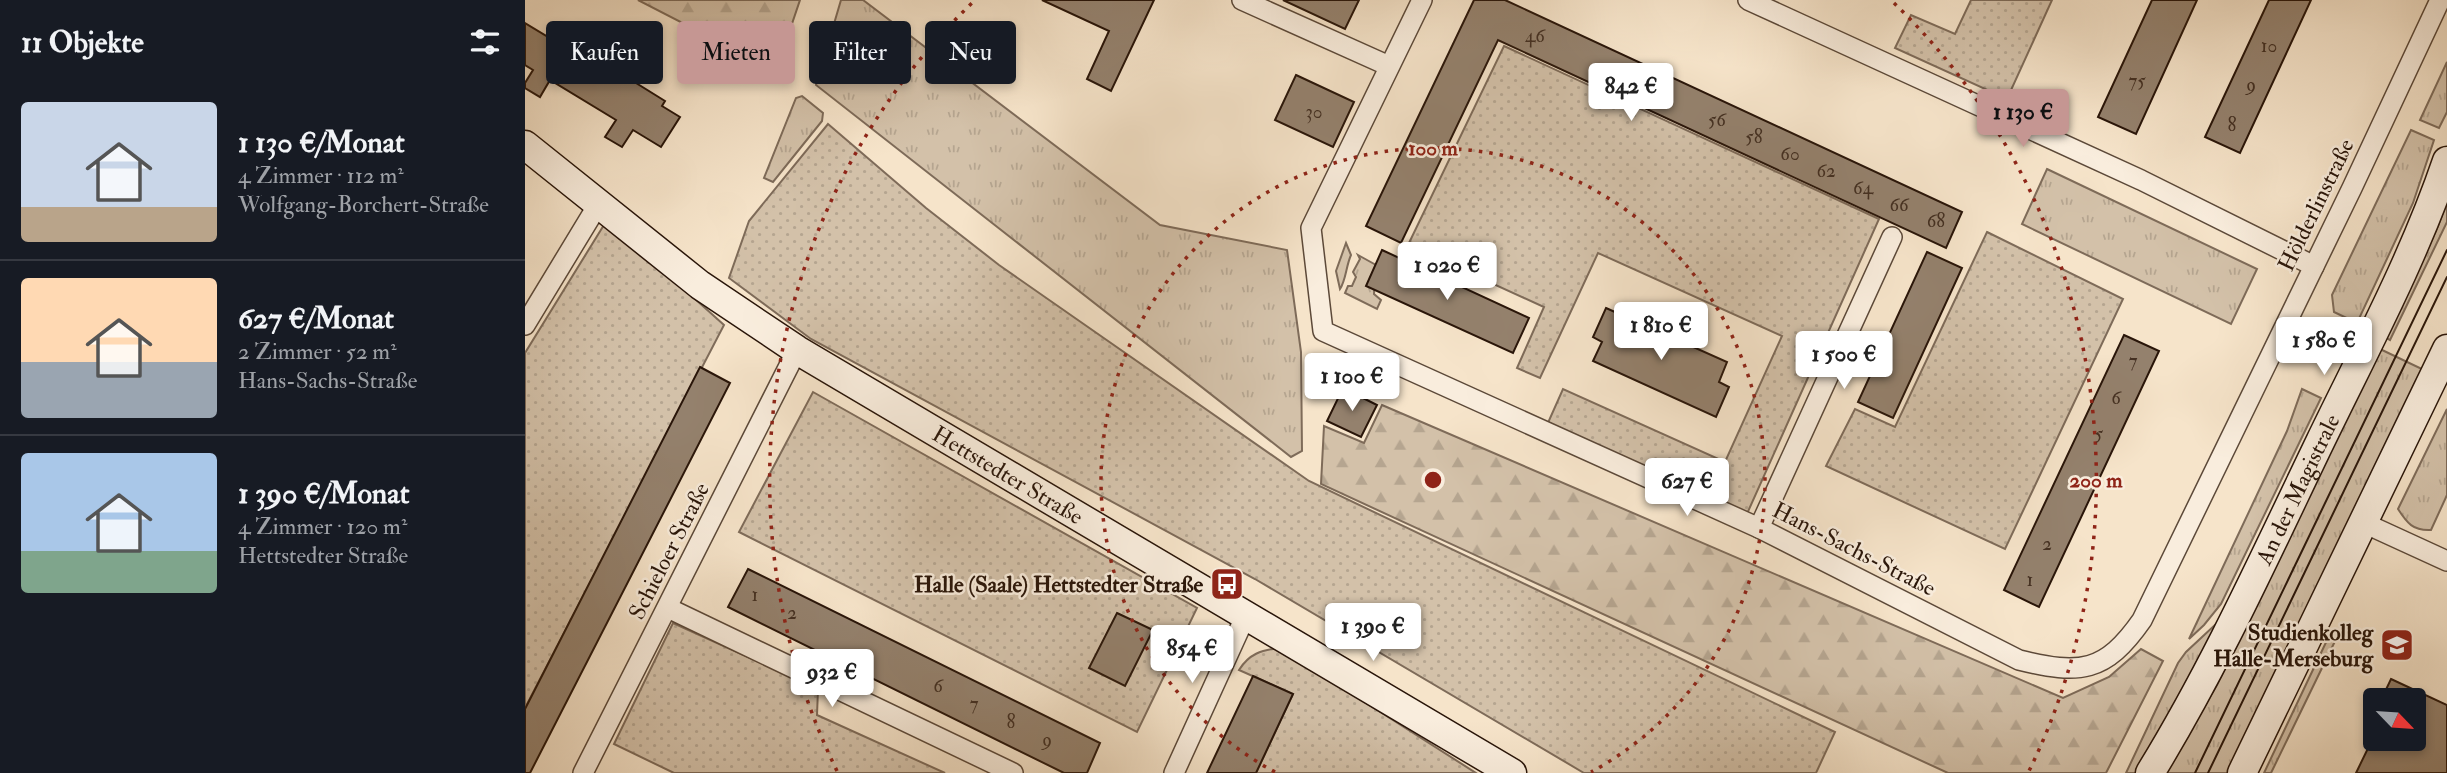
<!DOCTYPE html>
<html lang="de">
<meta charset="utf-8">
<style>
:root{--surface:#171b24;--page:#242831;--text:#f1f3f6;--muted:#9ea1a6;--line:#363941;--accent:#c59692}
body{margin:0;font-family:"IM FELL Double Pica",serif;background:var(--page);color:var(--text);height:100vh;display:flex;flex-direction:column;font-size:26px;white-space:nowrap}
*{box-sizing:border-box;margin:0}
p{font-size:23px;color:var(--muted)}
.icon{flex:none;width:38px;height:38px;fill:none;stroke:currentColor;stroke-width:2;stroke-linecap:round;stroke-linejoin:round}
.map{position:relative;flex:1;overflow:hidden}
.sheet{display:flex;flex-direction:column;background:var(--surface);width:525px}
.sheet>*{flex:none}
.top-card{position:absolute;left:21px;top:21px;width:665px;height:63px;display:flex;gap:14px}
.needle{width:46px;rotate:115deg}
.fabs{position:absolute;left:1838px;top:688px;display:grid;gap:14px}
.fabs a{display:grid;place-items:center;width:63px;height:63px;border-radius:7px;background:var(--surface);box-shadow:0 4px 10px #0003;font-size:35px}
.price{position:absolute;translate:-50% -60px;padding:0 16px;border-radius:7px;background:#fff;color:#222;font-size:23px;line-height:46px;filter:drop-shadow(0 2px 4px #0008)}
.price::after{content:'';position:absolute;left:50%;top:42px;width:21px;height:16px;margin-left:-10px;background:inherit;clip-path:polygon(0 0,100% 0,50% 100%)}
.price.active{background:var(--accent);color:#111}
ul{padding:0;list-style:none}
li{display:flex;align-items:center;gap:21px;height:175px;padding:0 21px}
li+li{border-top:2px solid var(--line)}
li span{display:grid;place-items:center;flex:none;width:196px;height:140px;border-radius:7px;color:#555}
li>.icon{margin-inline-start:auto}
span .icon{width:84px;height:84px;fill:#fffc;stroke-width:1}
li b{font-size:30px}
h2{display:flex;justify-content:space-between;align-items:center;height:84px;padding:0 21px;font-size:30px}
.tag{padding:0 24px;border-radius:7px;background:var(--surface);box-shadow:0 4px 10px #0003;font-size:24px;line-height:63px}
.tag.active{background:var(--accent);color:#111}
main{display:flex;flex:1;min-height:0}
.map>svg:first-child{display:block}
.grass{fill:url(#grass-tufts);stroke:#7e6b59;stroke-width:2}
.forest{fill:url(#forest-firs);stroke:#7e6b59;stroke-width:2}
.park{fill:url(#park-dots);stroke:#7e6b59;stroke-width:2}
.building{fill:#94816d;stroke:#291509;stroke-width:2}
.lines{fill:none;stroke-linecap:round;stroke-linejoin:round}
.street-casing{stroke:#5c4939;stroke-width:22}
.secondary-casing{stroke:#291509;stroke-width:31}
.street{stroke:#f9eddd;stroke-width:19}
.secondary{stroke:#f9eddd;stroke-width:28}
.tram{stroke:#291509;stroke-width:2}
.ring{fill:none;stroke:#8f2418;stroke-width:3.5;stroke-dasharray:3.5 7}
.labels{text-anchor:middle;dominant-baseline:central;stroke-width:5;stroke-linejoin:round;paint-order:stroke}
.number-label{font-size:19px;fill:#443022}
.street-label{font-size:23px;fill:#291509;stroke:#f9eddd}
.poi-label{font-size:23px;font-weight:bold;fill:#291509;stroke:#f9eddd;text-anchor:end}
.centre{fill:#8f2418;stroke:#f9eddd;stroke-width:3.5}
.ring-label{font-size:21px;text-anchor:middle;font-weight:bold;fill:#8f2418;stroke:#f9eddd;stroke-width:5;stroke-linejoin:round;paint-order:stroke}
</style>
<main>
<section class="sheet">
<h2>11 Objekte<svg class="icon" aria-label="filters" viewBox="0 0 24 24"><path d="M4 7h16M4 17h16"/><circle cx="9" cy="7" r="2"/><circle cx="15" cy="17" r="2"/></svg></h2>
<ul>
<li><span style="background:linear-gradient(#c9d6e8 75%,#b9a48a 0)"><svg class="icon" aria-label="home" viewBox="0 0 24 24"><path d="M3 11l9-7 9 7M6 9v11h12V9"/></svg></span><div><b>1 130 €/Monat</b><p>4 Zimmer · 112 m²</p><p>Wolfgang-Borchert-Straße</p></div></li>
<li><span style="background:linear-gradient(#ffd9b3 60%,#9aa5b1 0)"><svg class="icon" aria-label="home" viewBox="0 0 24 24"><path d="M3 11l9-7 9 7M6 9v11h12V9"/></svg></span><div><b>627 €/Monat</b><p>2 Zimmer · 52 m²</p><p>Hans-Sachs-Straße</p></div></li>
<li><span style="background:linear-gradient(#a9c7e8 70%,#7fa58c 0)"><svg class="icon" aria-label="home" viewBox="0 0 24 24"><path d="M3 11l9-7 9 7M6 9v11h12V9"/></svg></span><div><b>1 390 €/Monat</b><p>4 Zimmer · 120 m²</p><p>Hettstedter Straße</p></div></li>
</ul>
</section>
<div class="map">
<svg width="1922" height="773" viewBox="0 0 1922 773">
<defs>
<pattern id="grass-tufts" width="24" height="20" patternUnits="userSpaceOnUse" patternTransform="scale(1.75)"><rect width="24" height="20" fill="#d3c1a9"/><path d="M3 7l-1-3M5 7V3M7 7l1-3M15 17l-1-3M17 17v-4M19 17l1-3" fill="none" stroke="#b5a590"/></pattern>
<pattern id="forest-firs" width="22" height="20" patternUnits="userSpaceOnUse" patternTransform="scale(1.75)"><rect width="22" height="20" fill="#d3c1a9"/><path d="M5 1l3.5 6h-7zM16 11l3.5 6h-7z" fill="#b5a590"/></pattern>
<pattern id="park-dots" width="8" height="8" patternUnits="userSpaceOnUse" patternTransform="scale(1.75)"><rect width="8" height="8" fill="#d3c1a9"/><path d="M2 2h.1M6 6h.1" fill="none" stroke="#b5a590" stroke-width="1.8" stroke-linecap="round"/></pattern>
</defs>
<rect width="100%" height="100%" fill="#f6e4ca"/>
<filter id="stains"><feTurbulence type="fractalNoise" baseFrequency=".00286" numOctaves="4"/><feColorMatrix values="0 0 0 0 .2 0 0 0 0 .09 0 0 0 0 .02 0 0 0 .5 -.17"/></filter>
<radialGradient id="worn" r=".72"><stop offset=".6" stop-color="#630" stop-opacity="0"/><stop offset="1" stop-color="#630" stop-opacity=".3"/></radialGradient>
<g class="grass">
<path d="M316,0h22l297,225 127,25 14,102 1,99 -11,6 -475,-372z"/>
<path d="M1922,62v50l-8,16 -19,-8z"/>
<path d="M277,96l21,17 -1,8 -49,61 -9,-4 32,-80z"/>
<path d="M1886,130l23,10 -21,63 -56,120 -23,-11 -2,-17z"/>
<path d="M1522,169l210,100 -26,55 -209,-100z"/>
<path d="M1922,202v20l-57,118 -5,-3 53,-111z"/>
<path d="M821,243l5,12c-5,11 -5,25 -11,34l-4,-18z"/>
<path d="M833,255l18,10 -2,29 7,6 -4,9 -32,-16 3,-7h4l4,-9 -3,-5 7,-13z"/>
<path d="M1855,349l44,21 -193,403h-66l52,-88z"/>
<path d="M1777,389l19,9 -100,206 -17,21 -15,14 98,-208z"/>
<path d="M1922,409v86l-16,35c-18,1 -24,-7 -33,-21z"/>
<path d="M1691,624l3,2 -82,147h-11l52,-110 8,-11z"/>
<path d="M1813,635l-67,138h-7l65,-137z"/>
</g>
<g class="forest">
<path d="M113,0h162l-24,71z"/>
<path d="M857,405l681,293 46,-21 32,-28 22,12 -57,112h-158l-627,-289 3,-58 40,17z"/>
</g>
<g class="park">
<path d="M1446,0h81l-45,99 -112,-51 16,-33 44,19z"/>
<path d="M979,46l375,173 -133,297 -199,-91 16,-36 162,73 57,-126 -184,-83 -58,125 -23,-10 27,-61 -136,-62z"/>
<path d="M303,124l98,84 73,57 310,216 526,251 -19,41h-232l-329,-194 -444,-240 -82,-61 20,-57z"/>
<path d="M82,220l117,105 -199,383v-355z"/>
<path d="M1462,232l136,67 -118,250 -179,-83 29,-57 40,18z"/>
<path d="M288,392l384,216 -60,124 -398,-200z"/>
<path d="M148,623l145,66 -1,26 128,58h-271l-60,-29z"/>
<path d="M755,648l196,125h-220l37,-79 -54,-24c10,-16 22,-20 41,-22z"/>
</g>
<g class="building">
<path d="M517,0h112l-43,91 -24,-12 22,-48z"/>
<path d="M758,0h76l-14,29z"/>
<path d="M949,0h31l457,212 -16,36 -448,-208 -97,203 -35,-17z"/>
<path d="M1627,0h45l-61,134 -38,-17z"/>
<path d="M1744,0h42l-71,153 -35,-16z"/>
<path d="M0,23l58,35 3,-6 79,49 -3,5 18,11 -19,30 -28,-17 -11,17 -17,-10 11,-17 -66,-40 -10,17 -15,-9v-5l8,-13 -8,-5z"/>
<path d="M771,75l58,27 -21,45 -58,-27z"/>
<path d="M857,250l147,68 -16,35 -147,-67z"/>
<path d="M1402,252l35,16 -69,150 -35,-16z"/>
<path d="M1081,308l121,54 -8,20 10,5 -13,30 -123,-56 9,-19 -9,-5z"/>
<path d="M1599,335l35,16 -120,256 -35,-17z"/>
<path d="M175,367l30,16 -200,390h-5v-64z"/>
<path d="M818,388l34,17 -16,32 -34,-16z"/>
<path d="M223,569l352,174 -13,30h-23l-336,-166z"/>
<path d="M592,613l36,17 -28,56 -36,-18z"/>
<path d="M728,676l40,18 -37,79h-49z"/>
<path d="M1866,679l56,26v68h-91l17,-35h40v-38h-32z"/>
</g>
<g class="lines">
<defs>
<g id="street">
<path d="M717,0l147,66"/>
<path d="M897,0l-111,228 12,103 436,197 260,132c61,15 86,13 123,-40l210,-432 88,-188"/>
<path d="M1223,0l393,180 173,86"/>
<path d="M0,325l74,-122"/>
<path d="M1839,523l83,38"/>
<path d="M1234,528l133,-291"/>
<path d="M143,608l345,165"/>
<path d="M58,773l214,-423"/>
<path d="M649,773l72,-158"/>
</g>
<g id="secondary">
<path id="s1" d="M0,145l175,140 97,65 715,423"/>
<path id="s2" d="M1625,773c65,-106 116,-219 170,-331 45,-93 94,-184 127,-281"/>
<path d="M1717,773l205,-424"/>
</g>
</defs>
<use href="#street" class="street-casing"/>
<use href="#secondary" class="secondary-casing"/>
<use href="#street" class="street"/>
<use href="#secondary" class="secondary"/>
<g class="tram">
<path d="M1670,773l252,-523"/>
<path d="M1683,773l239,-496"/>
</g>
</g>
<g class="ring">
<path d="M750 772A332 332 0 1 1 1066 772"/>
<path d="M312 771A663 663 0 0 1 447 3M1369 3A663 663 0 0 1 1504 771"/>
</g>
<defs>
<symbol id="bus-square" viewBox="-11 -11 22 22"><rect x="-9" y="-9" width="18" height="18" rx="4" fill="#8f2418" stroke="#f9eddd"/><path d="M-5-6H5V4H4V6H2V4H-2V6H-4V4H-5ZM-3.5-4V0h7V-4ZM-3.5 1.2v1.5H-2V1.2ZM2 1.2v1.5H3.5V1.2Z" fill="#fff"/></symbol>
<symbol id="university-square" viewBox="-11 -11 22 22"><rect x="-9" y="-9" width="18" height="18" rx="4" fill="#8f2418" stroke="#f9eddd"/><path d="M0-5L7-2L0 1L-7-2ZM-4 1L0 2.5L4 1V4Q0 6-4 4Z" fill="#fff"/></symbol>
</defs>
<g fill-rule="evenodd">
<use href="#bus-square" x="683" y="565" width="38" height="38"/>
<use href="#university-square" x="1853" y="626" width="38" height="38"/>
</g>
<g class="labels">
<g class="number-label">
<text x="1010" y="36">46</text>
<text x="1744" y="46">10</text>
<text x="1612" y="81">75</text>
<text x="1726" y="85">9</text>
<text x="789" y="112">30</text>
<text x="1192" y="120">56</text>
<text x="1707" y="125">8</text>
<text x="1229" y="137">58</text>
<text x="1265" y="154">60</text>
<text x="1301" y="171">62</text>
<text x="1338" y="188">64</text>
<text x="1374" y="205">66</text>
<text x="1411" y="221">68</text>
<text x="1608" y="361">7</text>
<text x="1591" y="398">6</text>
<text x="1574" y="434">5</text>
<text x="1522" y="544">2</text>
<text x="1505" y="580">1</text>
<text x="230" y="595">1</text>
<text x="267" y="613">2</text>
<text x="413" y="686">6</text>
<text x="449" y="704">7</text>
<text x="486" y="722">8</text>
<text x="522" y="740">9</text>
</g>
<g class="street-label">
<text transform="translate(1791 205) rotate(-64)">Hölderlinstraße</text>
<text stroke="none"><textPath href="#s1" startOffset="586">Hettstedter Straße</textPath></text>
<text stroke="none"><textPath href="#s2" startOffset="320">An der Magistrale</textPath></text>
<text transform="translate(1329 549) rotate(27)">Hans-Sachs-Straße</text>
<text transform="translate(144 551) rotate(-63)">Schieloer Straße</text>
</g>
<g class="poi-label">
<text x="678" y="584">Halle (Saale) Hettstedter Straße</text>
<text x="1848" y="632">Studienkolleg<tspan x="1848" dy="26">Halle-Merseburg</tspan></text>
</g>
</g>
<circle cx="908" cy="480" r="10" class="centre"/>
<g class="ring-label">
<text x="908" y="155">100 m</text>
<text x="1571" y="487">200 m</text>
</g>
<rect width="100%" height="100%" filter="url(#stains)"/>
<rect width="100%" height="100%" fill="url(#worn)"/>
</svg>
<div class="fabs">
<a><svg class="needle" viewBox="-14 -14 28 28"><path d="M0-13l5 13h-10z" fill="#e53935"/><path d="M0 13l5-13h-10z" fill="#9ea1a6"/></svg></a>
</div>
<b class="price" style="left:1106px;top:123px">842 €</b>
<b class="price active" style="left:1498px;top:149px">1 130 €</b>
<b class="price" style="left:922px;top:302px">1 020 €</b>
<b class="price" style="left:1136px;top:362px">1 810 €</b>
<b class="price" style="left:1799px;top:377px">1 580 €</b>
<b class="price" style="left:1319px;top:391px">1 500 €</b>
<b class="price" style="left:827px;top:413px">1 100 €</b>
<b class="price" style="left:1162px;top:518px">627 €</b>
<b class="price" style="left:848px;top:663px">1 390 €</b>
<b class="price" style="left:667px;top:685px">854 €</b>
<b class="price" style="left:307px;top:709px">932 €</b>
<div class="top-card">
<a class="tag">Kaufen</a>
<a class="tag active">Mieten</a>
<a class="tag">Filter</a>
<a class="tag">Neu</a>
</div>
</div>
</main>
